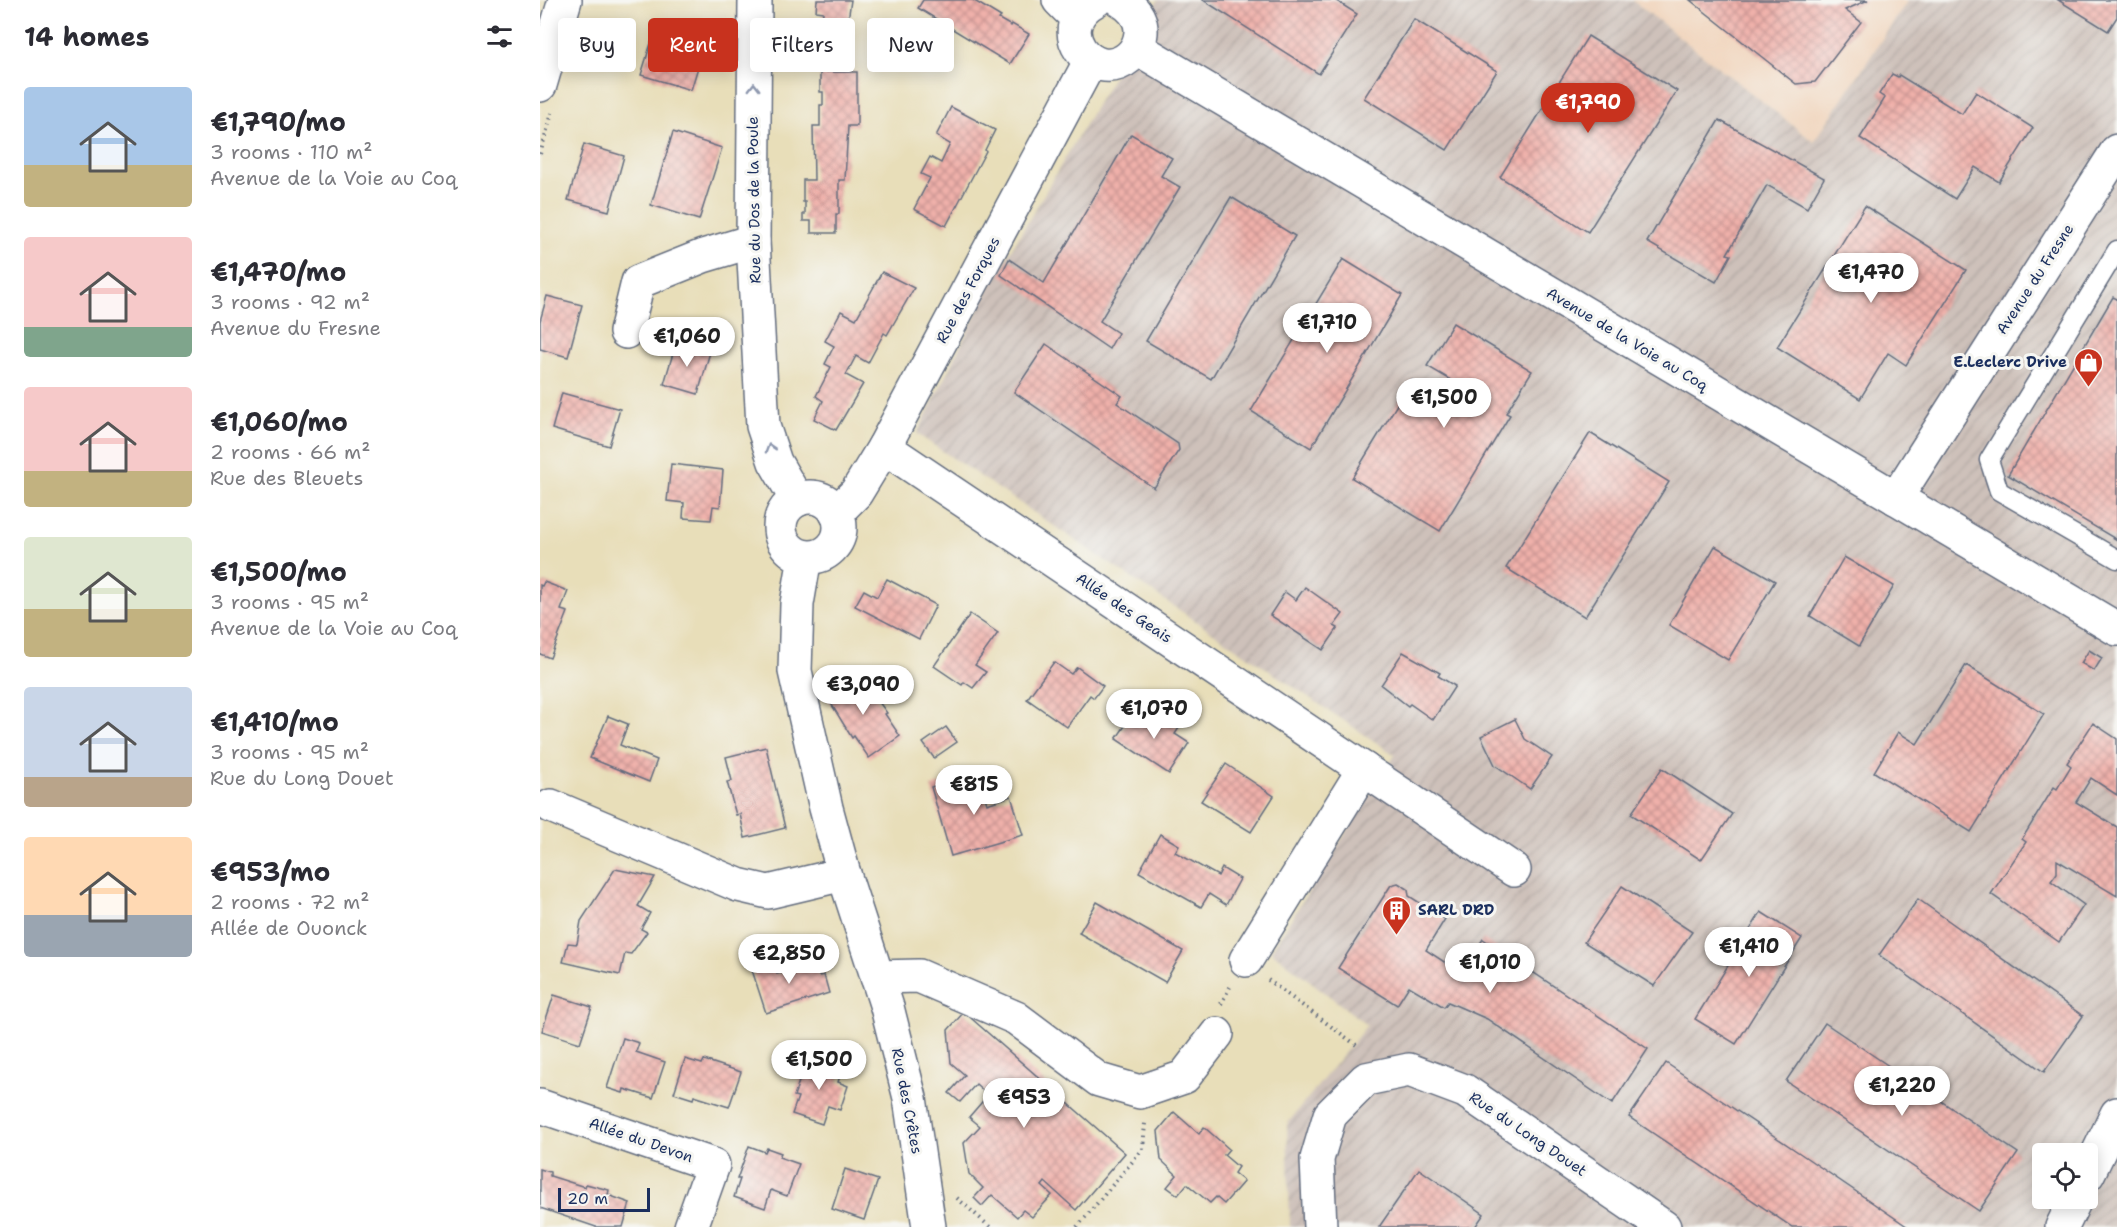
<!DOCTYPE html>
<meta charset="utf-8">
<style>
:root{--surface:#fff;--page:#f7f7f7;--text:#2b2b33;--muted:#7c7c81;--accent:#c8321e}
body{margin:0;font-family:"Shantell Sans",sans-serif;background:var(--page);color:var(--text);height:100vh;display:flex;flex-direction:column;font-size:22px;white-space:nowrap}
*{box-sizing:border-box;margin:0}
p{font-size:20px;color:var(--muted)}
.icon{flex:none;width:33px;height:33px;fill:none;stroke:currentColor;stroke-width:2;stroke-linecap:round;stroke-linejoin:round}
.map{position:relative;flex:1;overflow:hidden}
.drawer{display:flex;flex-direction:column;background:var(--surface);width:540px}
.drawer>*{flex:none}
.hud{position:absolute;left:18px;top:18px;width:570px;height:54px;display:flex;gap:12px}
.controls{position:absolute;left:1492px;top:1143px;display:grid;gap:12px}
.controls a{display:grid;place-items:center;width:66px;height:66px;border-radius:6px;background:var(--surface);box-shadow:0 3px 15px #0003;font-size:30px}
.scale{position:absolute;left:18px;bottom:15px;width:92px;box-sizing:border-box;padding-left:6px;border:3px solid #1b2f5e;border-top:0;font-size:16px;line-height:21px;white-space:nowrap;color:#1b2f5e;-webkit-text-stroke:4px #f6f6f2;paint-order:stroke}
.price{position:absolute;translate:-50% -51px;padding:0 14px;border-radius:21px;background:#fff;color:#222;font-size:20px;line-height:39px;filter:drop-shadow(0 2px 3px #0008)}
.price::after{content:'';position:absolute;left:50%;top:36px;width:18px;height:14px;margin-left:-9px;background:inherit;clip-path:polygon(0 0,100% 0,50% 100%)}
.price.current{background:var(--accent);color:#fff}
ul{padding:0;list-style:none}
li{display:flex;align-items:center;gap:18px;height:150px;padding:0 24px}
li span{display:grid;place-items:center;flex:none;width:168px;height:120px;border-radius:6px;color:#555}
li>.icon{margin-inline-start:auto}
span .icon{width:72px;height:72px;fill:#fffc;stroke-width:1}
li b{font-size:26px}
h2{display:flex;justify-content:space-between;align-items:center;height:72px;padding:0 24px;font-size:26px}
.chip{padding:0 21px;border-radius:6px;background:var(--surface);box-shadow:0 3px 15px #0003;font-size:21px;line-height:54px}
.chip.current{background:var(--accent);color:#fff}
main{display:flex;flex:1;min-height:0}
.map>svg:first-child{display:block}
.built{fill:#f1d5bd}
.industrial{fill:url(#industrial-furrows);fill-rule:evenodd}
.building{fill:url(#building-cross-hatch)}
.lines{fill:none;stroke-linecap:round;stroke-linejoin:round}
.lane-casing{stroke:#636c7e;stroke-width:21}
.street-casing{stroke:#636c7e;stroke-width:36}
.secondary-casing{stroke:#636c7e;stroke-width:36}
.path{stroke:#636c7e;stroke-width:4;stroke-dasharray:1.5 4.5;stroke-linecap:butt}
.lane{stroke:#fff;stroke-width:18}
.street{stroke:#fff;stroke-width:33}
.secondary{stroke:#fff;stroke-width:33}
.oneway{stroke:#8d97ae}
.labels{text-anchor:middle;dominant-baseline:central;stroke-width:6;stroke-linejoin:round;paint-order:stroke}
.street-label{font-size:15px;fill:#1b2f5e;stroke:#f6f6f2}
.poi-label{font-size:15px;font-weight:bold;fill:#1b2f5e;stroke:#f6f6f2;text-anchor:end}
</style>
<main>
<section class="drawer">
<h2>14 homes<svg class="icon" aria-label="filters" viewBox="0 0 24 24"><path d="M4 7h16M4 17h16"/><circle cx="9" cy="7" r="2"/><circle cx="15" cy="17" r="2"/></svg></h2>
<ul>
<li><span style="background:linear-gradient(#a9c7e8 65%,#c2b280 0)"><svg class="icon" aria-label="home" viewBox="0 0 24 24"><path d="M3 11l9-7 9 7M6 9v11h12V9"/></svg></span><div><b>€1,790/mo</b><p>3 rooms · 110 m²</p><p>Avenue de la Voie au Coq</p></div></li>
<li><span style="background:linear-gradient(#f6c9c9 75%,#7fa58c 0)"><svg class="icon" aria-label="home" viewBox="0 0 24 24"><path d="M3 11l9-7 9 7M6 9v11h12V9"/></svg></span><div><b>€1,470/mo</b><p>3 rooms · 92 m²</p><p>Avenue du Fresne</p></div></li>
<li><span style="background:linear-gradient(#f6c9c9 70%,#c2b280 0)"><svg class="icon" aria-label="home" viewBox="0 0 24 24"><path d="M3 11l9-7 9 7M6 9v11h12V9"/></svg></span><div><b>€1,060/mo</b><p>2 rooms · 66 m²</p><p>Rue des Bleuets</p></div></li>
<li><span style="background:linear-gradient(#dfe7d0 60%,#c2b280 0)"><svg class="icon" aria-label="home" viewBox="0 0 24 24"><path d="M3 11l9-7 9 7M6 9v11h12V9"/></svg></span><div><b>€1,500/mo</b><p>3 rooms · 95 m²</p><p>Avenue de la Voie au Coq</p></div></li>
<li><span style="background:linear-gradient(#c9d6e8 75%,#b9a48a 0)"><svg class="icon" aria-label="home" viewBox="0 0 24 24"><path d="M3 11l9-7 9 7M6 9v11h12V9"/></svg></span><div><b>€1,410/mo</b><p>3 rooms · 95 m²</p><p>Rue du Long Douet</p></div></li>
<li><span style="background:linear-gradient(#ffd9b3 65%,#9aa5b1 0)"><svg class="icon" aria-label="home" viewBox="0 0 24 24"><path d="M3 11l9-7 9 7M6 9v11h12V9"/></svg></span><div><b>€953/mo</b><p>2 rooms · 72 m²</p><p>Allée de Ouonck</p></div></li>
</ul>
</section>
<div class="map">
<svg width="1577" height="1227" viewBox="0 0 1577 1227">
<defs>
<pattern id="industrial-furrows" width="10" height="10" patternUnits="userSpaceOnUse" patternTransform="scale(1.5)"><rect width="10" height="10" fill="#cec1ba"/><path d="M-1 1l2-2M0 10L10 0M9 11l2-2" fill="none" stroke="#b0a6a2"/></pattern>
<pattern id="building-cross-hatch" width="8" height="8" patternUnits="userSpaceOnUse" patternTransform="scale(1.5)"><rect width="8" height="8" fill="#f0b1aa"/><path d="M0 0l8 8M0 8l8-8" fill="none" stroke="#c2908e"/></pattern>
</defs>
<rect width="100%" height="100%" fill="#f6f6f2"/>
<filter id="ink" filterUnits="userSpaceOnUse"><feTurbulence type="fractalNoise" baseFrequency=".0167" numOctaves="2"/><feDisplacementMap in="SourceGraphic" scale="12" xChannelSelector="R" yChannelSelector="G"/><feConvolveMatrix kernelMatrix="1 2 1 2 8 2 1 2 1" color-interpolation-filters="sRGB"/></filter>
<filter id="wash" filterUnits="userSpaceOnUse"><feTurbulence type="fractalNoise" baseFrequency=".008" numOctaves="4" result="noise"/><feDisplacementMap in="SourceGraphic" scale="24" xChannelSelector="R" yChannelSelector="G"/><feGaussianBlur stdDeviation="1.35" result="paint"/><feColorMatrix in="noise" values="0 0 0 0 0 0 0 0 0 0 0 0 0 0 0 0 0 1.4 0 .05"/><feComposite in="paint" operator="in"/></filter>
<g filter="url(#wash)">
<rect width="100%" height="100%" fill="#e8deb9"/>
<path class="built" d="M1092,0h276l-94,142z"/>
<path class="industrial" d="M618,0h474l182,142 94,-142h209v1227h-827l-3,-103 80,-99 -96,-74 124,-196 -478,-321 73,-148zM1503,1154h45v44h-45z"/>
<g id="blocks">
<g class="building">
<path d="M277,0h34l-5,34 -25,-2 2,-20 -7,-1z"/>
<path d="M383,0h50l28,17 -2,2 12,7 1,-2 17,10 -19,30 -92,-56z"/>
<path d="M663,0h132l22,14 -38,60z"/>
<path d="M1150,0h178l-23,10 16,12 -46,60 -19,2z"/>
<path d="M1518,0h59v17l-9,14z"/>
<path d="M874,19l83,52 -50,79 -83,-52z"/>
<path d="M1048,36l89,55 -89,141 -88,-55z"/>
<path d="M112,40l50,14 -11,36 -50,-15z"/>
<path d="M280,72h37v54h-9l-3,54h-6v34h-3v19h-25v-12h-8v-7h2v-12h-2v-22h11l-1,-54h7v-21h3v-13h-3z"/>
<path d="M1352,74l6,3 1,-2 63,39 14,-22 57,36 -34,54 -24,-15 -20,32 -95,-61 25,-40 -6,-4z"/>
<path d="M411,107l44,23 -10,20 1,1 -40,75 -32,-17 16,-31 -9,-4 9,-17 11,6 9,-19 -14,-8z"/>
<path d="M1179,120l105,58 -17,30 -40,-23 -40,69 4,1 -15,27 -69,-40z"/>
<path d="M133,132l49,16 -23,72 -48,-15z"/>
<path d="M591,134l41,24 -11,18 19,11 -80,134 18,12 -9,16 -108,-74 8,-16 35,24z"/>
<path d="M44,144l40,12 -15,55 -41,-11z"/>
<path d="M691,197l64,39 -84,143 -65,-38z"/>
<path d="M1325,206l101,64 -60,95 -18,-12 -28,46 -83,-52z"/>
<path d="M803,259l59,36 -91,153 -60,-37z"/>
<path d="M342,272l32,16 -27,47 -3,-2 -16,30 -12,-7 -10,19 17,9 -27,46 -22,-11 9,-18 -7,-5 15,-29 -6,-3 9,-18 -9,-5 16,-30 15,8z"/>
<path d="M7,296l35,9 -14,52 -28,-8v-28z"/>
<path d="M1573,297l4,2v241l-109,-65z"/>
<path d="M913,323l79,48 -26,42 4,2 -70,116 -88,-53 60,-98 34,21 10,-18 -29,-17z"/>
<path d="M136,343l34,9 -12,42 -34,-10z"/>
<path d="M506,344l76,52 -5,7 61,41 1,6 -25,38 -140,-96z"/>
<path d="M22,393l58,16 -11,37 -57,-17z"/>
<path d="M1050,433l79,49 -84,135 -79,-49z"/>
<path d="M131,464l52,6 -3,37 -7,-1 -2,14 -28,-2 1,-15 -17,-2z"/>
<path d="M1175,546l60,35 -47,79 -59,-35z"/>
<path d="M1304,557l50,29 -35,60 -49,-30z"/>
<path d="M347,579l49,26 -17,34 -64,-33 9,-16 13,7z"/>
<path d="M4,582l24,9 -7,19 7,2 -18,46 -10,-4v-69l2,1z"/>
<path d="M765,587l38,27 -9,12 4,2 -15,22 -53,-35 15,-23 11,8z"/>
<path d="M430,614l28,19 -23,32 11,7 -13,16 -9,-6 -2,3 -28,-19z"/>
<path d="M1549,650l13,8 -8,13 -13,-8z"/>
<path d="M863,652l37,21 -2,3 17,10 -22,34 -23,-16 -2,2 -27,-21z"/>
<path d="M514,662l17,12 6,-7 26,19 -9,12 -4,-3 -23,32 -40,-28z"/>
<path d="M1426,665l78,49 -73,118 -97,-60 24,-40 19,12z"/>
<path d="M318,675l9,13 1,-1 19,26 -2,1 15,22 -31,22 -15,-22 -2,2 -25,-41z"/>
<path d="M597,708l14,10 4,-6 24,16 -4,6 14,9 -20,31 -53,-35z"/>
<path d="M68,716l20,8 -8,21 37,15 -8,22 -59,-24z"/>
<path d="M975,719l10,20 27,18 -22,32 -35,-24 -14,-29z"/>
<path d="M1553,723l24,16v56l-26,-17 -15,24 41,25v69l-60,-36v13l-6,8 33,24 -25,37 -68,-48 35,-52 -4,-3 32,-52 3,2 14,-23 -4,-3z"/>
<path d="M406,727l11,15 -23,16 -11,-15z"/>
<path d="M226,747l19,81 -40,10 -5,-24 -4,1 -9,-33 5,-1 -6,-24z"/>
<path d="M686,764l48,32 -23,36 -50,-31z"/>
<path d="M1122,768l70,46 -31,46 -70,-46z"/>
<path d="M438,773l9,31 24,-8 12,39 -72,21 -20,-69z"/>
<path d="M620,834l19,11 -4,7 43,24 4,-8 18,11 -14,26 -17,-11 -8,13 -62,-35z"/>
<path d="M75,869l40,8 -17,29 12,7 -9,16 6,3 -16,22 -6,-1 -5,22 -57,-13 5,-19 9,1 4,-23z"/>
<path d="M858,883l10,6 1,7 36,23 -19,31 35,23 22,-34 165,110 -36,55 -125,-85 -39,-17 -4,5 -35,-21 -12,19 -59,-37 53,-83z"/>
<path d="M1082,886l70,46 -38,54 -70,-44z"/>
<path d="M1378,899l165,117 -39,56 -165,-117z"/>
<path d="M557,902l86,49 -18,31 -86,-49z"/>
<path d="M1221,912l41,26 -66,106 -41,-25z"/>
<path d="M273,957l6,19 5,-1 5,18 -63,20 -14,-43 22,-7 3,11 14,-5 -2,-4z"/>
<path d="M14,995l38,12 -12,36 -38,-12z"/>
<path d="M424,1012l161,141 -49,57 -31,-28 -3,4 10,9 -20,22 -9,-7 -6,7 -25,-22 -10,11 -8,-8 9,-10 -14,-14 -5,-31 16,-17 -11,-9 19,-22 -12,-11 -16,18 -11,-9 16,-18 -14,-12 -3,-33z"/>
<path d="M1285,1023l193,130 -39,58 -193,-130z"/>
<path d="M83,1038l16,5 -3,9 29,10 -12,36 -29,-9 -1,4 -16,-5z"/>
<path d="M267,1058l35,12 -4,12 10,4 -8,24 -12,-4 -6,18 -30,-10 6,-17 -4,-1z"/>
<path d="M145,1059l17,5 2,-4 37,12 -12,35 -35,-11 -1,3 -19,-6z"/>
<path d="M1126,1063l135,91 107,73h-116l-163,-110z"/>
<path d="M634,1112l25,22 5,-7 25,22 -5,6 14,12 -4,6 10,8 -20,23 -8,-7 -6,6 -23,-19 -9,11 -11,-8 10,-12 -16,-15 -3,-29z"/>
<path d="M209,1146l16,6 2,-4 14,5 -2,4 20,7 -12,32 -16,-6 -6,18 -31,-11 6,-18h-3z"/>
<path d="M0,1169l10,3v4l35,11 1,-3 23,6 -1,5 22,8 -7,24h-27l-56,-19z"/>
<path d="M305,1169l33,11 -14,40 -32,-11z"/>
<path d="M879,1169l65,45 -9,13h-96z"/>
</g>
</g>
</g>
<g filter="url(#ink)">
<use href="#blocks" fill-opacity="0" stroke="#636c7e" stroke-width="1.5"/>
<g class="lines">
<defs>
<path id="lane" d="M1577,250l-128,210 10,31 118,68"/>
<g id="street">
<path d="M215,0l-2,241 10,185 12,36 22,38"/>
<path d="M519,0l9,9 10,6"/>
<path d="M597,48l980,581"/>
<path d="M86,332l12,-50 65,-26 50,-15"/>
<path d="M344,447l630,423"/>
<path d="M1356,498l221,-347"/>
<path d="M11,806l187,79 30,7 76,-18"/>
<path d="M706,960l118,-191"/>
<path d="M337,977l42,-1 97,42 83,62 41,12 44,-15 33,-43"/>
<path d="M0,1106l173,59 -22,62"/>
<path d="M1548,1174l29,-60"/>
<path d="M780,1227l-3,-68 13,-44 36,-36 43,-9 56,21 199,136"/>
<path d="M1522,1227l14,-29"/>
</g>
<g id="secondary">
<path d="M556,0c-50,27 -3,87 33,57 7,-6 11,-14 12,-24 1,-16 -9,-26 -21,-33"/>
<path d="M0,85l25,-85"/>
<circle cx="270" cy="527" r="30"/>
<path d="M296,513l20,-20 28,-46 207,-387"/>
<path d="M265,557l-8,47 -2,67 31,137 18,66 43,133 23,91 19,129"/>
</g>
</defs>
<use href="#lane" class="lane-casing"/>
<use href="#street" class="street-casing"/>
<use href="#secondary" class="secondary-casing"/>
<g class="path">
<path d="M0,154l12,-41"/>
<path d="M728,980l91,67"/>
<path d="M681,1004l9,-17"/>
<path d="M417,1198l33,29"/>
<path d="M537,1227l66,-78 2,-26"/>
</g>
<use href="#lane" class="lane"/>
<use href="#street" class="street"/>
<use href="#secondary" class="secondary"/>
</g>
<defs><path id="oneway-chevron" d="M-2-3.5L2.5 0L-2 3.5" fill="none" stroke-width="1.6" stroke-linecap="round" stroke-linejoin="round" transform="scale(1.5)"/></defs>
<g class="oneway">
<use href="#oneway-chevron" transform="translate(214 87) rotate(-90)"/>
<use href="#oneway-chevron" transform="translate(230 448) rotate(-107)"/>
</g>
</g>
<defs>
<symbol id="shop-pin" viewBox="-11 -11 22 30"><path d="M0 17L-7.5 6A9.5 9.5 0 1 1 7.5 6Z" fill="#c8321e" stroke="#f6f6f2"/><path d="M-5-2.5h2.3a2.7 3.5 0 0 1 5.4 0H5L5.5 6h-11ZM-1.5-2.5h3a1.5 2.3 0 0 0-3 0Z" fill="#fff"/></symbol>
<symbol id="building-pin" viewBox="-11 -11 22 30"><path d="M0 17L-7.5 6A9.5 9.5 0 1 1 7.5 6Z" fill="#c8321e" stroke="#f6f6f2"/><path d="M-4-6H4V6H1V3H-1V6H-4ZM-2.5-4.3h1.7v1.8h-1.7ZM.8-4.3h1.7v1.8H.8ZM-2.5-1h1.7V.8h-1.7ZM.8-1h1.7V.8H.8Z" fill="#fff"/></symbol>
</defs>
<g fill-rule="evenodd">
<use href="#shop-pin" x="1532" y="346" width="33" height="45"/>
<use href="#building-pin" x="840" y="894" width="33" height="45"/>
</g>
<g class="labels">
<g class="street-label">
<text transform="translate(214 200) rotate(-91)">Rue du Dos de la Poule</text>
<text transform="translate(1495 279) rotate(-57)">Avenue du Fresne</text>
<text transform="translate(428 290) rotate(-62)">Rue des Forques</text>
<text transform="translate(1087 339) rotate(31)">Avenue de la Voie au Coq</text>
<text transform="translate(584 608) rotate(34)">Allée des Geais</text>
<text transform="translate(367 1101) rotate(79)">Rue des Crêtes</text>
<text transform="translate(988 1134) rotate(34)">Rue du Long Douet</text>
<text transform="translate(101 1140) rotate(19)">Allée du Devon</text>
</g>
<g class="poi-label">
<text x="1527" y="362">E.Leclerc Drive</text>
<text x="878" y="910" text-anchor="start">SARL DRD</text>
</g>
</g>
</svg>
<div class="controls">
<a><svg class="icon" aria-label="locate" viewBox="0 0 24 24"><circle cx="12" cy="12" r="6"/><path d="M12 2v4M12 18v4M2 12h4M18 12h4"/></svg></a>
</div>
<div class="scale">20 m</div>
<b class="price current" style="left:1048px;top:134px">€1,790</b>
<b class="price" style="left:1331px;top:304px">€1,470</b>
<b class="price" style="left:787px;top:354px">€1,710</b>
<b class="price" style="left:147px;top:368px">€1,060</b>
<b class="price" style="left:904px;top:429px">€1,500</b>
<b class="price" style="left:323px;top:716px">€3,090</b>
<b class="price" style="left:614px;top:740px">€1,070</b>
<b class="price" style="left:434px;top:816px">€815</b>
<b class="price" style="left:1209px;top:978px">€1,410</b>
<b class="price" style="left:249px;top:985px">€2,850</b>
<b class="price" style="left:950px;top:994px">€1,010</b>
<b class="price" style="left:279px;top:1091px">€1,500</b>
<b class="price" style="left:1362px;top:1117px">€1,220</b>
<b class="price" style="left:484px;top:1129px">€953</b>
<div class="hud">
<a class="chip">Buy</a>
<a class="chip current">Rent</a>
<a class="chip">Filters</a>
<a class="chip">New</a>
</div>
</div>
</main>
